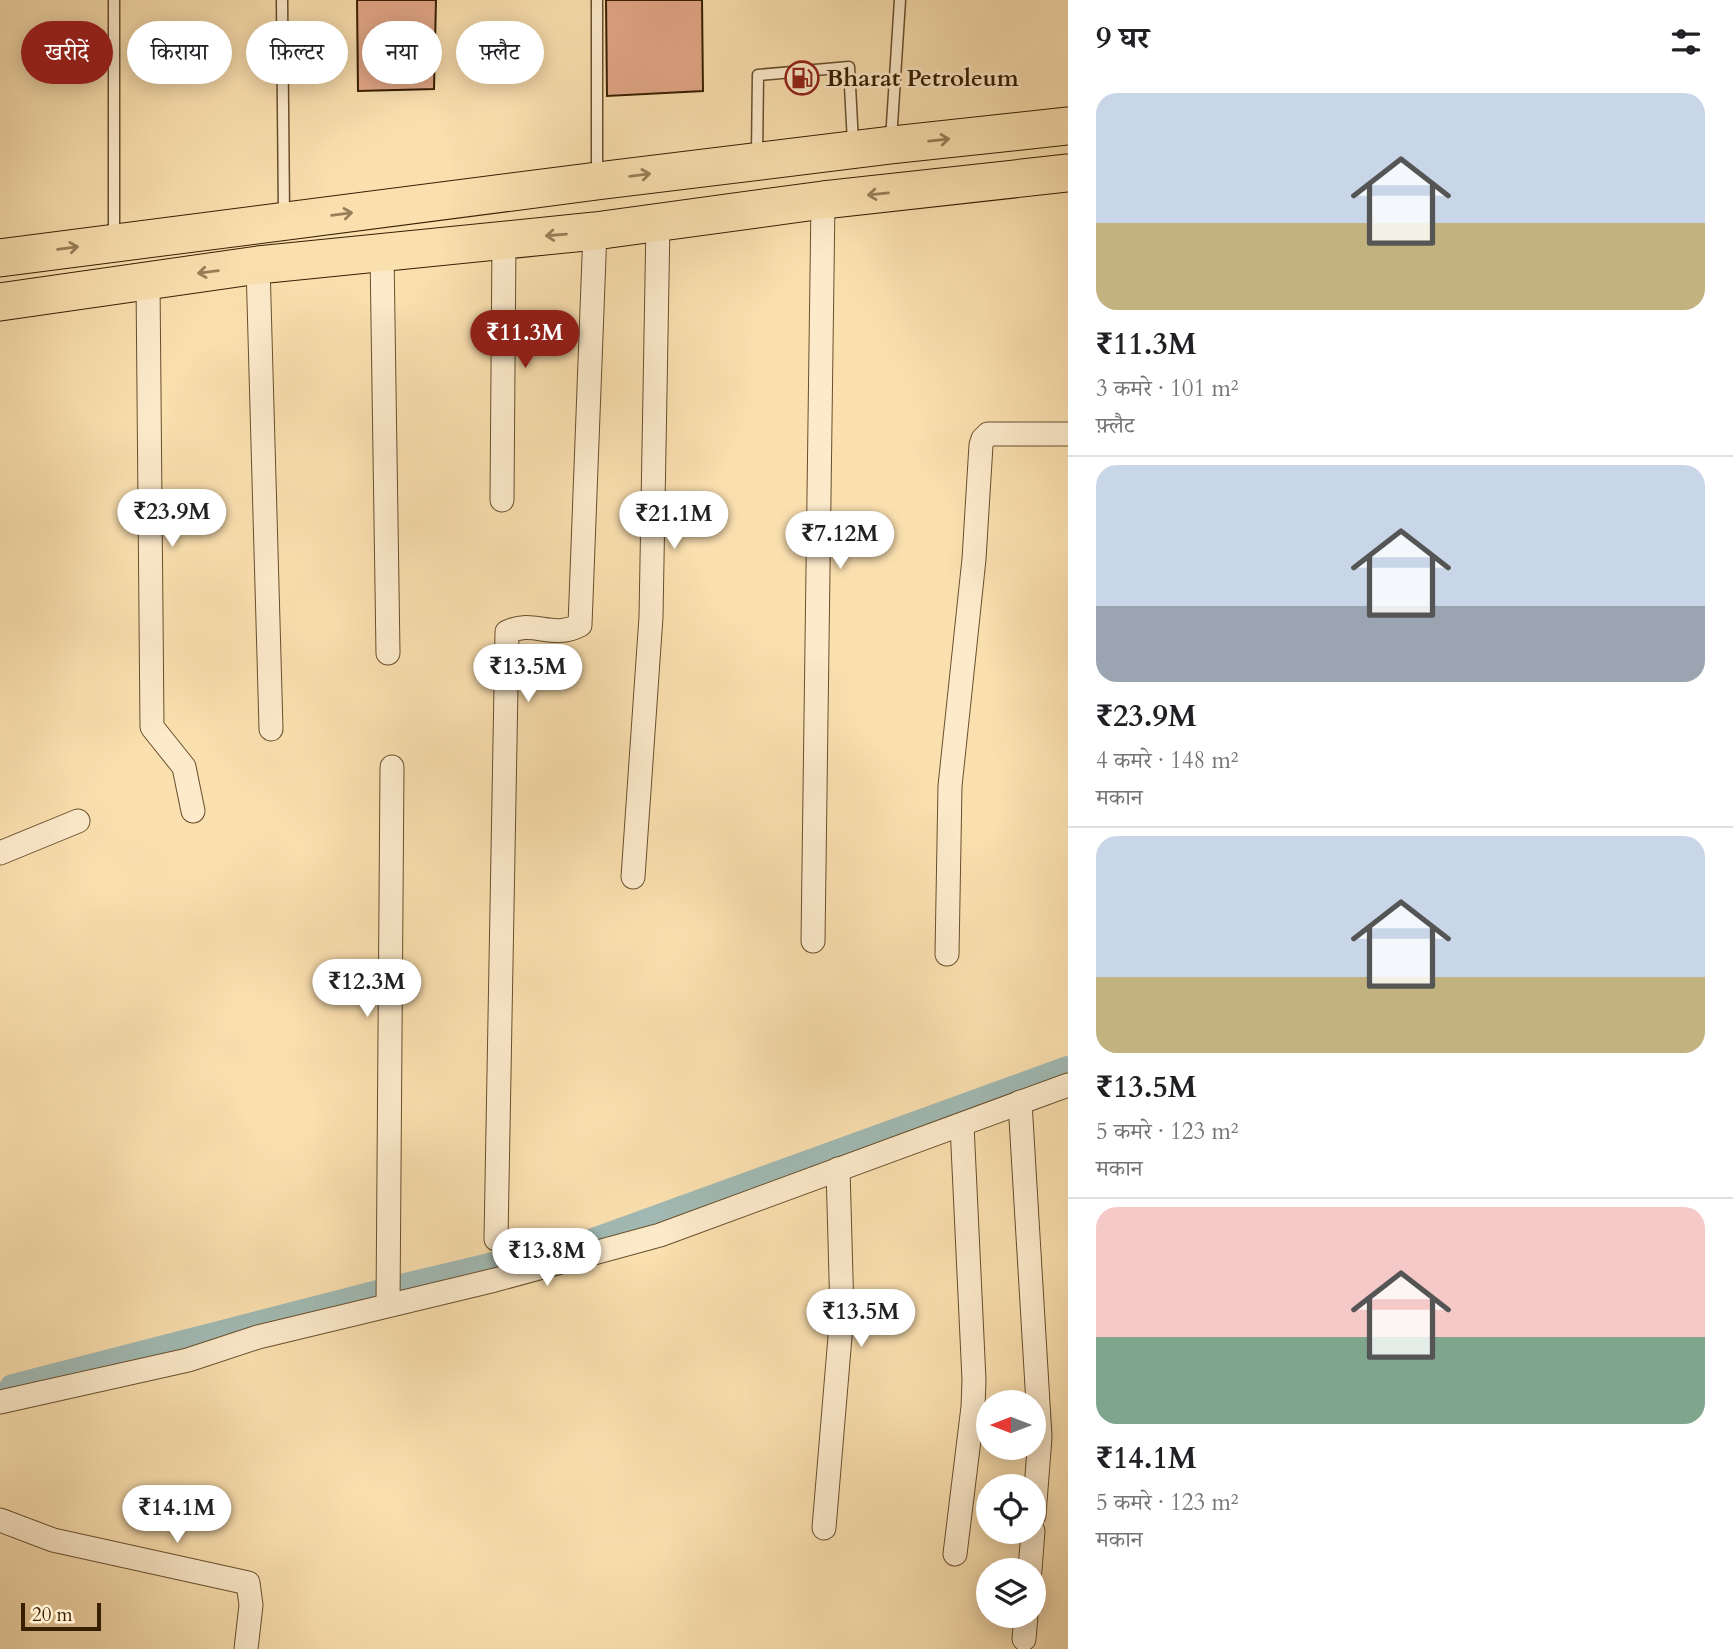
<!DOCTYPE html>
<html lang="hi">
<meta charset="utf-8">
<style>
:root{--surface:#fff;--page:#f2f2f2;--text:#202124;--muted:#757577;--line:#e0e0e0;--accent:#8f2418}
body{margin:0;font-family:Cardo,"Noto Serif Devanagari",serif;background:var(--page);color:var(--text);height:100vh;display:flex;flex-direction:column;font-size:26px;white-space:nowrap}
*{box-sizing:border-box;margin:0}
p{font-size:23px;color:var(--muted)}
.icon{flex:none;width:38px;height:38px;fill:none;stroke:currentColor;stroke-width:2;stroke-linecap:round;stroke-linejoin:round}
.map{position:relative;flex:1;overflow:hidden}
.panel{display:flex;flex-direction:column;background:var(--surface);width:665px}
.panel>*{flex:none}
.hud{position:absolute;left:21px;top:21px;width:665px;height:63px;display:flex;gap:14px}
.needle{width:46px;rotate:270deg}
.tools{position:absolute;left:976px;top:1390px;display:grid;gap:14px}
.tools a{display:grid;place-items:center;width:70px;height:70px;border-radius:50%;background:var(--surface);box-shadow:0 4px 18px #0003;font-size:35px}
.scale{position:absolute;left:21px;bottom:18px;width:80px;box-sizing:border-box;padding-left:7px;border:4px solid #371f00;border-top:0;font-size:19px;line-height:24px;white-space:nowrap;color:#371f00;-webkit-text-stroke:5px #fceacb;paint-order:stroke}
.price{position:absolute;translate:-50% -60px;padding:0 16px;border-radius:24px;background:#fff;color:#222;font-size:23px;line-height:46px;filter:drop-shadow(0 2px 4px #0008)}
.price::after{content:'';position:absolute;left:50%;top:42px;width:21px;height:16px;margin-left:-10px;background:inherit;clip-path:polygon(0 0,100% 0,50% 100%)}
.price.active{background:var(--accent);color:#fff}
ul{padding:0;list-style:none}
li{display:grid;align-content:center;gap:14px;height:371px;padding:0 28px}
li+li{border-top:2px solid var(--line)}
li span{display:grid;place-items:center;height:217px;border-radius:21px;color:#555}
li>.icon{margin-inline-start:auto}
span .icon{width:126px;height:126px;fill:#fffc;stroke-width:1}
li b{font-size:30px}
h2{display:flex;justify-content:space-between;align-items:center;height:84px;padding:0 28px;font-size:30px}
.pill{padding:0 24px;border-radius:32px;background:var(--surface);box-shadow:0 4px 18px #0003;font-size:24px;line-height:63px}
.pill.active{background:var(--accent);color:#fff}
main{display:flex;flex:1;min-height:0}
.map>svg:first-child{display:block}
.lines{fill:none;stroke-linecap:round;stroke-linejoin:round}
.canal{stroke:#a1bab4;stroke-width:28}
.building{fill:#e2a787;stroke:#371f00;stroke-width:2}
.service-casing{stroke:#684f2c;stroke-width:13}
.minor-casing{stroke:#684f2c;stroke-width:25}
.trunk-casing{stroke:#371f00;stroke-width:39}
.service{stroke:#fceacb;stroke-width:10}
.minor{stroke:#fceacb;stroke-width:23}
.trunk{stroke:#fadfaf;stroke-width:37}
.oneway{stroke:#987f58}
.labels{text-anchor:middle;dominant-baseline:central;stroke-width:5;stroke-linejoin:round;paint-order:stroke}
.poi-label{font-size:24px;font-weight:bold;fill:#371f00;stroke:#fceacb;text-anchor:start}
</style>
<main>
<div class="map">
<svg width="1068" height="1649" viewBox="0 0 1068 1649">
<rect width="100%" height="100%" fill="#fadfaf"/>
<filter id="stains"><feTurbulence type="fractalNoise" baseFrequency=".00286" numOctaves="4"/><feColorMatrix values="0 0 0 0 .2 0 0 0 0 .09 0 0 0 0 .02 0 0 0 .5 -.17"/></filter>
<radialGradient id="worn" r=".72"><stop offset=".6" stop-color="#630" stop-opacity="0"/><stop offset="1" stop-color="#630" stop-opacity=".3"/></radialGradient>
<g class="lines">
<path class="canal" d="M13,1388l388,-100 190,-45 477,-173"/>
</g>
<g class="building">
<path d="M357,0h79l-2,89 -76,2z"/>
<path d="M606,0h96l1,91 -96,5z"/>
</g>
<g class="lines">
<defs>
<g id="service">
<path d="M114,0v239"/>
<path d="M282,0l2,214"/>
<path d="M597,0v176"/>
<path d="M891,140l9,-140"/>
<path d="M757,155l1,-80 91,-8 4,76"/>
</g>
<g id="minor">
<path d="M382,254l6,399"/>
<path d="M258,265l13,464"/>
<path d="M148,281l4,446 32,40 9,44"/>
<path d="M502,500l2,-260"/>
<path d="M0,853l78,-32"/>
<path d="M633,877l18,-260 7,-394"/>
<path d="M813,941l10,-741"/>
<path d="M947,954l3,-168 24,-227 7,-114 2,-6 5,-5h80"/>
<path d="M1020,1102l20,335 -6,78"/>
<path d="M496,1239l11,-607c27,-13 45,8 73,-7l15,-394"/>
<path d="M388,1305l4,-538"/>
<path d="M0,1402l188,-42 70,-23 237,-57 165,-45 408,-150"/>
<path d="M0,1520l53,20 195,43 3,22 -5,44"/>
<path d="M824,1528l18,-215 -4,-144"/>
<path d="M955,1554l18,-147 1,-27 -12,-255"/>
<path d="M1030,1570l3,-39"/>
<path d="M1024,1639l2,-24"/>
</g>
<g id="trunk">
<path d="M0,258l597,-77 294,-36 177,-19"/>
<path d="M0,302l258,-37 337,-34 228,-31 245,-27"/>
</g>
</defs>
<use href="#service" class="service-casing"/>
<use href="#minor" class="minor-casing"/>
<use href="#trunk" class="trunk-casing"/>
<use href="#service" class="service"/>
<use href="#minor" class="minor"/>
<use href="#trunk" class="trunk"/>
</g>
<defs><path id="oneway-shaft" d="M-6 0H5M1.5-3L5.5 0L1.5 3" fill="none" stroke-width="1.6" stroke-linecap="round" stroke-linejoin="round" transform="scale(1.75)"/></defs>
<g class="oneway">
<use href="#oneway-shaft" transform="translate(939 140) rotate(-6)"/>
<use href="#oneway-shaft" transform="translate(640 175) rotate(-7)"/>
<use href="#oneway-shaft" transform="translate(878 194) rotate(174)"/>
<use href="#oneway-shaft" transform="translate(342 214) rotate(-7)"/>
<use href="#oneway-shaft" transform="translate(556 235) rotate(175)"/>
<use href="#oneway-shaft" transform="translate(68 248) rotate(-8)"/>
<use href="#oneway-shaft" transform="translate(208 272) rotate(172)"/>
</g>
<defs>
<symbol id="fuel-ring" viewBox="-11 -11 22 22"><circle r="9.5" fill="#fceacb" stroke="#8f2418" stroke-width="1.5"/><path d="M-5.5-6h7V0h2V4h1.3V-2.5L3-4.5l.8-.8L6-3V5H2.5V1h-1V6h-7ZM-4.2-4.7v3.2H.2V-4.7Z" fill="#8f2418"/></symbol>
</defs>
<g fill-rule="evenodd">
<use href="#fuel-ring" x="783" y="59" width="38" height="38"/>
</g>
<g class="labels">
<g class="poi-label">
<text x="826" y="78">Bharat Petroleum</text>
</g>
</g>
<rect width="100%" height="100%" filter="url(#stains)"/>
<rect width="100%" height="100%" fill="url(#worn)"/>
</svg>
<div class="tools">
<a><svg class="needle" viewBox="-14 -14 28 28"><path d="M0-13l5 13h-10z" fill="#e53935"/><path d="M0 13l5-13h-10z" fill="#757577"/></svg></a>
<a><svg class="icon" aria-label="locate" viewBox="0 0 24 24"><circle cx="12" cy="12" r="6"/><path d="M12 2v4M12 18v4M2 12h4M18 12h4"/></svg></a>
<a><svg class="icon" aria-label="layers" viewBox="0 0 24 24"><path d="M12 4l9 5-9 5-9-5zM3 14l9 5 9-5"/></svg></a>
</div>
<div class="scale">20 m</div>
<b class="price active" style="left:525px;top:370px">₹11.3M</b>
<b class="price" style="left:172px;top:549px">₹23.9M</b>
<b class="price" style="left:674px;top:551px">₹21.1M</b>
<b class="price" style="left:840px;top:571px">₹7.12M</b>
<b class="price" style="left:528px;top:704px">₹13.5M</b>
<b class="price" style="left:367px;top:1019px">₹12.3M</b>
<b class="price" style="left:547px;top:1288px">₹13.8M</b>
<b class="price" style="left:861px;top:1349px">₹13.5M</b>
<b class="price" style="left:177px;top:1545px">₹14.1M</b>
<div class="hud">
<a class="pill active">खरीदें</a>
<a class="pill">किराया</a>
<a class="pill">फ़िल्टर</a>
<a class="pill">नया</a>
<a class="pill">फ़्लैट</a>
</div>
</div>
<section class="panel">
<h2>9 घर<svg class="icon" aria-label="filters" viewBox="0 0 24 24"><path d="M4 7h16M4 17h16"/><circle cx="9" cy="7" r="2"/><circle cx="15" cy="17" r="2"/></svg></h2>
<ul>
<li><span style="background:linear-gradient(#c9d6e8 60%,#c2b280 0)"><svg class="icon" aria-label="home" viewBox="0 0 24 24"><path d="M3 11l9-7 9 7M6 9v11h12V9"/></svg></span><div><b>₹11.3M</b><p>3 कमरे · 101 m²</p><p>फ़्लैट</p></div></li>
<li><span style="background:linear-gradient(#c9d6e8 65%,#9aa5b1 0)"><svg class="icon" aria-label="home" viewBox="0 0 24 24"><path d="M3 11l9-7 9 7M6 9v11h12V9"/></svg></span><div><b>₹23.9M</b><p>4 कमरे · 148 m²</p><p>मकान</p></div></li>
<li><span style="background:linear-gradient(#c9d6e8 65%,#c2b280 0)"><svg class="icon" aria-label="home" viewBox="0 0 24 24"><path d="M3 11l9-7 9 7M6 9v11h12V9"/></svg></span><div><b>₹13.5M</b><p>5 कमरे · 123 m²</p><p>मकान</p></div></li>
<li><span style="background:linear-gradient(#f6c9c9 60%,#7fa58c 0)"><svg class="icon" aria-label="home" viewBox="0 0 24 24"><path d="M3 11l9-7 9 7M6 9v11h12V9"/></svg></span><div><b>₹14.1M</b><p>5 कमरे · 123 m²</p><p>मकान</p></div></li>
</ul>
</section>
</main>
